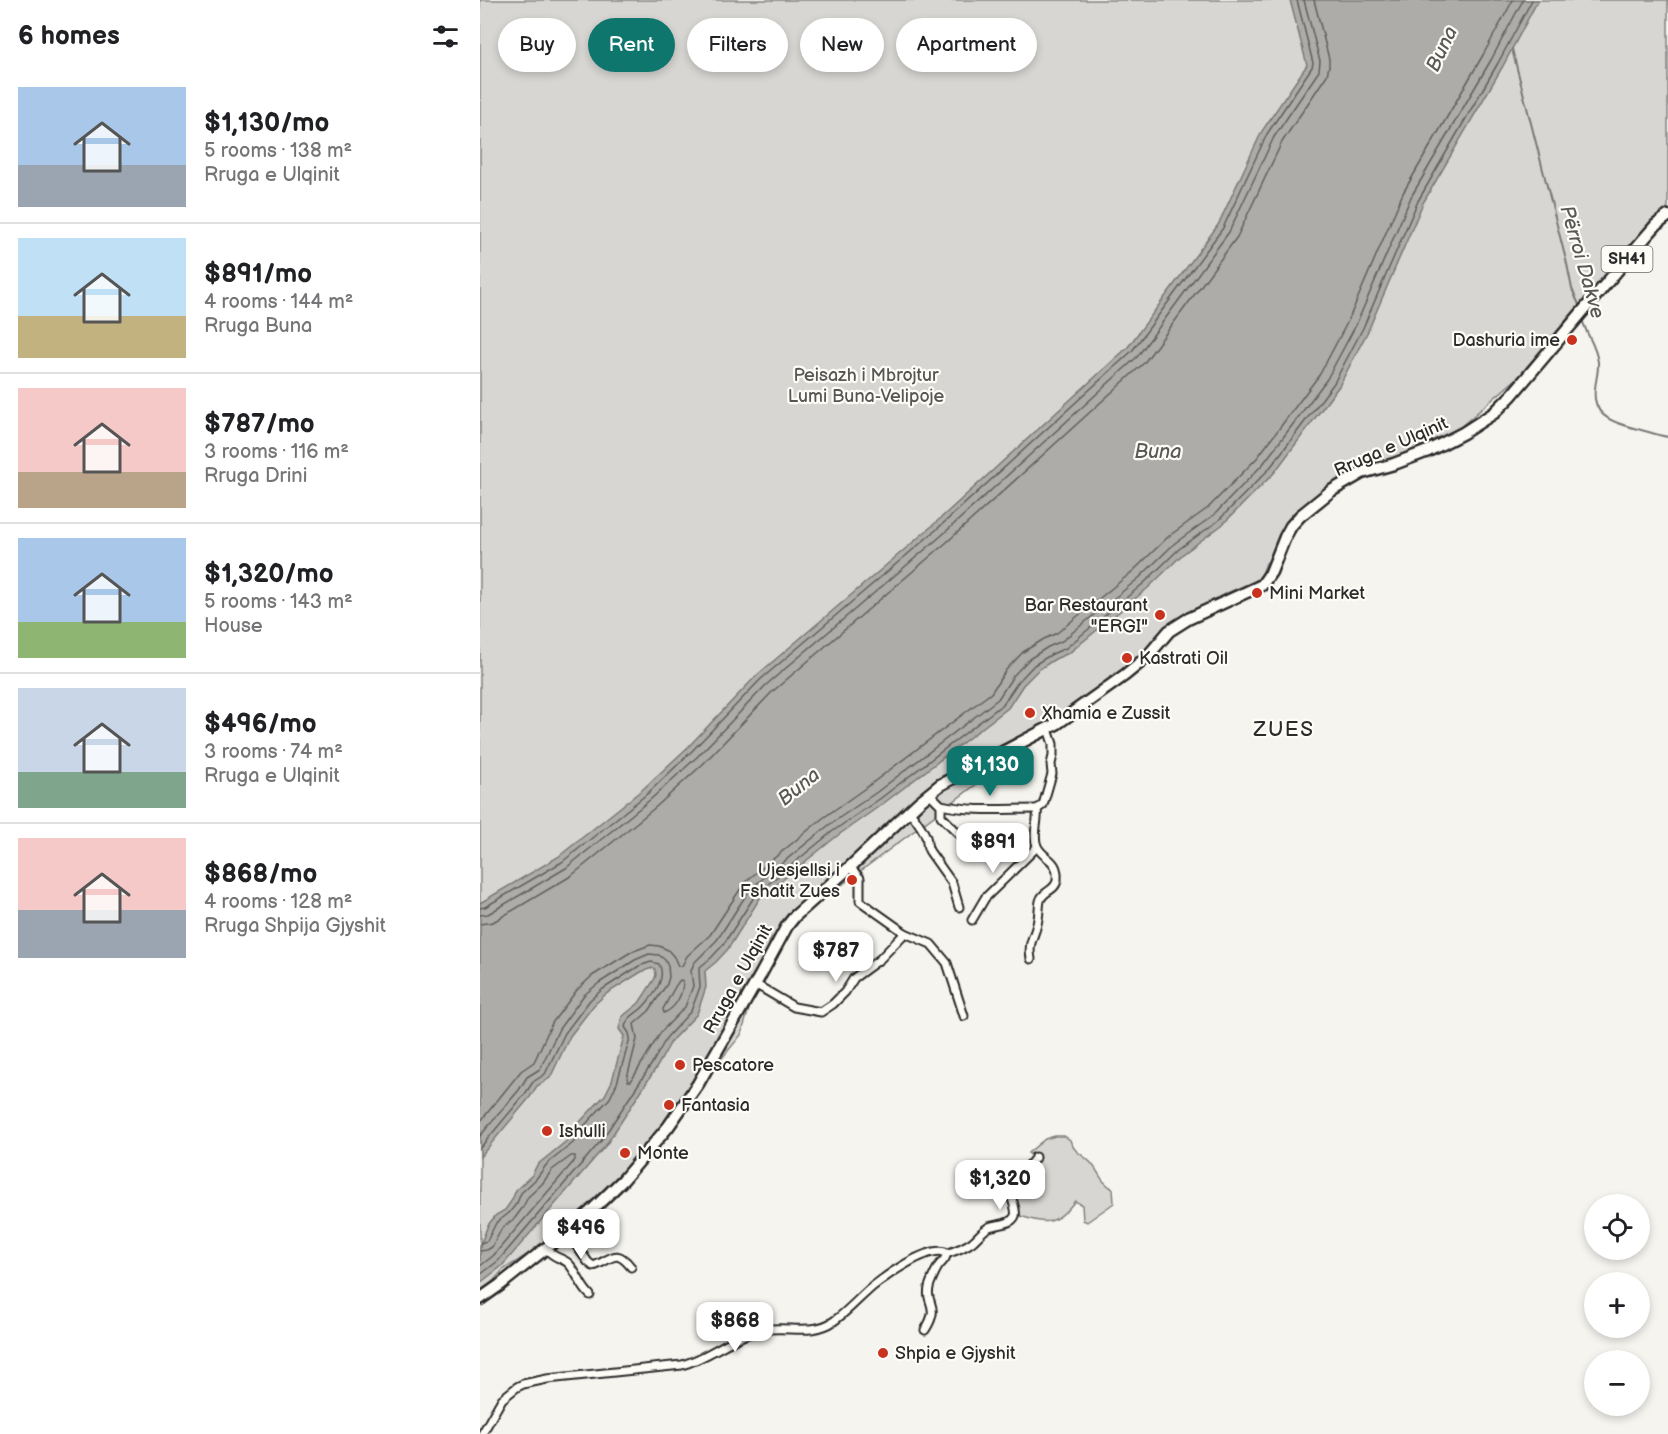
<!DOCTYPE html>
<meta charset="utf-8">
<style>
:root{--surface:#fff;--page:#f6f6f6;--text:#202124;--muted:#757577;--line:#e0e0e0;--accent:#0f766e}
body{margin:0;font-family:"Balsamiq Sans",sans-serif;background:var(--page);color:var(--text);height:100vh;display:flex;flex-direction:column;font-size:22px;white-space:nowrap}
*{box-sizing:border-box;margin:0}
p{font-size:20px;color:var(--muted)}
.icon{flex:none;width:33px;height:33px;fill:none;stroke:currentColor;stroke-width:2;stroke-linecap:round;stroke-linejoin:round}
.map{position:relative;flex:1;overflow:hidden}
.drawer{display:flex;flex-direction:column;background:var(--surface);width:480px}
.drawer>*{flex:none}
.guide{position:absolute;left:18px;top:18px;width:570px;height:54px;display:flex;gap:12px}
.buttons{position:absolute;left:1104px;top:1194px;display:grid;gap:12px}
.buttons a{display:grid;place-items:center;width:66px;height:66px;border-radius:50%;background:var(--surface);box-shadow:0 3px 9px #0003;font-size:30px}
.price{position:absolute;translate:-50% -51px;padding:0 14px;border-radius:12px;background:#fff;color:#222;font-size:20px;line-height:39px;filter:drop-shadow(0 2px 3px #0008)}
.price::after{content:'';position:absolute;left:50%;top:36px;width:18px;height:14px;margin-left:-9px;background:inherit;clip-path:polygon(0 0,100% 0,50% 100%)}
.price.current{background:var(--accent);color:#fff}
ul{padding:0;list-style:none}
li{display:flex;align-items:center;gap:18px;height:150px;padding:0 18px}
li+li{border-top:2px solid var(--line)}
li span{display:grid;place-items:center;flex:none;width:168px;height:120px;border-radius:0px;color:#555}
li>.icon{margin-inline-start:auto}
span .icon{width:72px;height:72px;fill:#fffc;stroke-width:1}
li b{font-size:26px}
h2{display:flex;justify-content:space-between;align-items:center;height:72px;padding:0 18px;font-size:26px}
.chip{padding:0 21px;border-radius:27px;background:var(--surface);box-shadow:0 3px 9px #0003;font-size:21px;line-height:54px}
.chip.current{background:var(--accent);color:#fff}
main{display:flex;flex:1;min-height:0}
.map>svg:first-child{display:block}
.green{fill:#d7d6d2;stroke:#81807e;stroke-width:1.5}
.water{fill:#adaca9;stroke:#797877;stroke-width:1.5}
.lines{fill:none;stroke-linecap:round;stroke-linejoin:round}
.shore{stroke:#5f5f5d;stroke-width:1.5}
.stream{stroke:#797877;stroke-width:2}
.street-casing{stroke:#2b2b2b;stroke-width:11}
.primary-casing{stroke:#2b2b2b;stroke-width:15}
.street{stroke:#fdfcf7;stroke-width:7}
.primary{stroke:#fdfcf7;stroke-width:10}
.poi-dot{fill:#c8321e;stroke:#fdfcf7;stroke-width:2}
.labels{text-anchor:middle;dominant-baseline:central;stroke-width:4.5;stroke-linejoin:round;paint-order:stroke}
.shield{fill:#fdfcf7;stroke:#6a6a68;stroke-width:1.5}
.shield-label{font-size:16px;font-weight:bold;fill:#2b2b2b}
.poi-label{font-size:18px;fill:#2b2b2b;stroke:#fdfcf7;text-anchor:start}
.park-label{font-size:18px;fill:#565655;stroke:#fdfcf7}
.street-label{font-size:18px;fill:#2b2b2b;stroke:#fdfcf7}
.water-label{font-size:20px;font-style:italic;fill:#585857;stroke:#fdfcf7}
.quarter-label{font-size:21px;letter-spacing:1.5px;fill:#2b2b2b;stroke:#fdfcf7}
</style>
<main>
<section class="drawer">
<h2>6 homes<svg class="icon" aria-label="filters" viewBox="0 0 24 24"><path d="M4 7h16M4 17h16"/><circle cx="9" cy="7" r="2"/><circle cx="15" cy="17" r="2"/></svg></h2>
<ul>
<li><span style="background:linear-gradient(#a9c7e8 65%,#9aa5b1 0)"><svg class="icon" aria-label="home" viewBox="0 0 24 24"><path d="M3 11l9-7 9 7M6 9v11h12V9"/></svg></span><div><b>$1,130/mo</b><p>5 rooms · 138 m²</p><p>Rruga e Ulqinit</p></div></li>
<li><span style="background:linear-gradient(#bfe0f5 65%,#c2b280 0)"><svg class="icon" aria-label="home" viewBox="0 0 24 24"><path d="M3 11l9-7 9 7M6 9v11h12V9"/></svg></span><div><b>$891/mo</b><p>4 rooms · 144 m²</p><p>Rruga Buna</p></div></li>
<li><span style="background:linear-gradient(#f6c9c9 70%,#b9a48a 0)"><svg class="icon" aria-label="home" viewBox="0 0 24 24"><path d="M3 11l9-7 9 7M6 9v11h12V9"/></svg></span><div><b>$787/mo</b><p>3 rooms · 116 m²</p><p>Rruga Drini</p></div></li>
<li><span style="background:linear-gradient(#a9c7e8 70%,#8fb573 0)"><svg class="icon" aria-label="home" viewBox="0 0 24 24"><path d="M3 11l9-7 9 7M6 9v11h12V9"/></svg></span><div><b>$1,320/mo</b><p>5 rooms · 143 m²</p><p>House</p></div></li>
<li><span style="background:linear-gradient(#c9d6e8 70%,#7fa58c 0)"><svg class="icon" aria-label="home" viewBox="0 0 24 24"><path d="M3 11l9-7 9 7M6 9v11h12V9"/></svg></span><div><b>$496/mo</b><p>3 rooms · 74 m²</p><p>Rruga e Ulqinit</p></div></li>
<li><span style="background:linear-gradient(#f6c9c9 60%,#9aa5b1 0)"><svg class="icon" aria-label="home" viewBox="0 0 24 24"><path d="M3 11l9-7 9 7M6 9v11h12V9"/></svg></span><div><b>$868/mo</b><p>4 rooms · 128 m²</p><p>Rruga Shpija Gjyshit</p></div></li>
</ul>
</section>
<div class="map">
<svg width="1188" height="1434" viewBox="0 0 1188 1434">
<rect width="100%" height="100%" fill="#f5f4ef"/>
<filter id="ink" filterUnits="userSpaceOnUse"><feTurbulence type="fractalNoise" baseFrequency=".0167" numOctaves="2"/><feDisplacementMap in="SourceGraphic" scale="12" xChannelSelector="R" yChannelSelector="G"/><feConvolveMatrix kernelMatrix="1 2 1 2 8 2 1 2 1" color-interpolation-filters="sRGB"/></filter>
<g filter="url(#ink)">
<g class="green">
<path d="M0,0h1188v216l-117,133 -93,80 -133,61 -44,62 -15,11 -4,11 -3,4 -6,4 -26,11 -190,146 -266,199 -30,97 -99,121 -73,72 -66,42 -23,26z"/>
<path d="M575,1136h9l6,4c3,12 13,14 22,24 9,11 7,16 21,25l1,14 -27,19 -4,-2 -1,-15 -7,-4c-20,25 -28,24 -57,14l-4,-20 4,-12 19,-24 -9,-6 17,-14z"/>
</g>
<path class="water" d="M810,0h248l-35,66 -80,137 -55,128 -29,55 -65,87 -52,52 -39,29 -35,34 -79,65 -14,6 -17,11 -15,15 -15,23 -124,95 -47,33 -77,62 -32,51 -12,13 -11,9 1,16 -9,27 -25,26 -14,25 -52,80 -104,121 -22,17v-37l8,-21 8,-10 9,-5 7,-10 4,-10 16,-15 5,-10 32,-26 11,-17 25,-27 7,-14 12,-45 -5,-7 3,-12 17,-14 15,-23 2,-5 -1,-6 -3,-1 -11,4 -35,22 -12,11 -24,31 -20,42 -13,8 -7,11 -50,60v-254l78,-46 85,-68 44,-41 69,-72 176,-150 196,-179 90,-122 44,-94 45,-66z"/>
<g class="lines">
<g class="shore">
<path d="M0,908l5,-1 77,-45 85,-68 44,-42 69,-72 176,-150 196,-179 91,-123 44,-94 45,-67 1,-4 -16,-63"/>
<path d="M0,915l8,-1 78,-46 85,-69 46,-42 69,-72 175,-149 196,-179 92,-125 45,-95 45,-66 1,-10 -16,-61"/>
<path d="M0,924l13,-2 78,-46 86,-70 46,-42 69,-72 175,-150 197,-179 93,-126 45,-95 45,-67 2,-9v-7l-15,-59"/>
<path d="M200,980l3,1c0,13 -7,27 -19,32l-1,-4c5,-8 11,-23 17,-29z"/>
<path d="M0,1122l41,-51 13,-9 18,-39 25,-33 15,-14 39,-24 19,-7 9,1 9,4 6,7 4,9h4l5,-10 23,-21 35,-53 78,-64 48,-34 120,-91 15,-23 17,-18 21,-13 13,-6 76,-62 36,-35 39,-28 49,-50 63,-84 28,-53 55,-128 80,-138 30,-55"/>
<path d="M0,1136l39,-46 8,-13 13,-8 19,-40 25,-34 15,-12 36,-23 14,-6 10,1 6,5 3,6 1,11 -2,7 -18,27 -15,13 3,15 -10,39 1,3h3l30,-49 24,-25 8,-21 -2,-15 3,-8 23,-23 33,-51 79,-64 48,-33 121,-93 15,-23 16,-17 19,-12 14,-6 77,-63 36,-35 39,-28 49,-51 64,-85 29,-54 55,-128 80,-137 32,-60"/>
<path d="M0,1148l45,-54 8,-12 12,-8 20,-41 25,-33 13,-11 36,-23 12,-4 8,2c8,14 -6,32 -15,42 -7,8 -17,10 -19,21l4,6 1,5 -13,45 -7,15 -25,27 -12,18 -26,21 -11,15 -15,14 -4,10 -8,10 -13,10 -9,18 -7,2"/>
<path d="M0,1251l7,-1 5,-3 10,-19 13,-10 8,-11 5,-10 14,-13 10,-14 19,-14h4v4l-82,96 -13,10"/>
<path d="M0,1275l18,-14 103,-120 52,-79 14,-25 24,-26 9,-24 -1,-16 1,-4 11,-9 12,-13 33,-51 77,-63 48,-33 122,-94 15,-22 16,-17 18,-11 14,-6 78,-65 35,-34 39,-28 51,-52 65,-86 29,-55 55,-127 80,-138 34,-63"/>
</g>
<g class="stream">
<path d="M1032,49l55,215 5,25 8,18"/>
<path d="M1102,319c4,15 14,27 16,43 1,13 -5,24 -3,37 3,21 25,25 42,30 10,2 20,6 31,8"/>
</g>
<defs>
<g id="street">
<path d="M449,793l12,12v11l19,19"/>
<path d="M461,805c32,7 63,4 96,4"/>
<path d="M557,809l6,-4 9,-31 -1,-10 2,-8v-12l-5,-15"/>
<path d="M429,810c6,8 14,18 17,27 2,6 0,10 4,15l22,31 7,24"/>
<path d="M370,867l10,11v23l45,32 26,11 16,19 17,53"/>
<path d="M492,920l13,-22 52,-51"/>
<path d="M551,959c-4,-17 5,-24 7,-40 1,-5 1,-14 2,-18 2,-10 16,-10 17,-21 2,-22 -14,-20 -20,-34 -5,-12 2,-25 0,-37"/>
<path d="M275,984l39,23 27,5 12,-8 12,-12 9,-14 26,-19 25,-26"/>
<path d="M85,1233l4,2 19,27 5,4c18,-5 22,-20 38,1"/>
<path d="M66,1248c8,12 18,9 24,17 8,10 11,22 20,30"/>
<path d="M466,1254c9,-3 18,-6 26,-12 6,-5 10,-11 17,-15 8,-3 22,-2 26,-11 2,-6 -2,-12 -3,-18 -1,-16 15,-29 23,-40v-1"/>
<path d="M2,1434l20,-35 15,-12 6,-3 24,-5 135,-14c29,-8 51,-30 80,-35 24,-5 51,6 72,-9 14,-10 25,-23 38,-34 14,-11 55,-41 73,-35l1,4c-1,5 -5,6 -8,11 -3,5 -6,12 -8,17 -7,20 12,20 -5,46"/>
</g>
<path id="primary" d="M0,1299l20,-14 65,-52 25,-21 33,-32 45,-53 30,-43 63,-110 26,-48 8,-10 55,-49 69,-65 21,-17 118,-62 67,-48 22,-18 22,-26 19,-12 74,-34 9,-13 14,-35 6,-11 9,-10 31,-25 31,-18 32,-9 34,-13 35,-18 31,-20 17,-17 132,-156 13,-15 12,-9"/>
</defs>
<use href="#street" class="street-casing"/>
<use href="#primary" class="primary-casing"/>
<use href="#street" class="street"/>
<use href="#primary" class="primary"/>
</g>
</g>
<g class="poi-dot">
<circle cx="1092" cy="340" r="6"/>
<circle cx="777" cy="593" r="6"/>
<circle cx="680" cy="615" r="6"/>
<circle cx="647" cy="658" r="6"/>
<circle cx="550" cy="713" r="6"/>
<circle cx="372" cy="880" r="6"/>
<circle cx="200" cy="1065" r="6"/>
<circle cx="189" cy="1105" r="6"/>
<circle cx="67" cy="1131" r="6"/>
<circle cx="145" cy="1153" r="6"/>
<circle cx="403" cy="1353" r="6"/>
</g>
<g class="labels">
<rect class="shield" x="1121.5" y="246" width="51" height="26" rx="4.5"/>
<g class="shield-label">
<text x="1147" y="259">SH41</text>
</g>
<g class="poi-label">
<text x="1080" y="340" text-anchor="end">Dashuria ime</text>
<text x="789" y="593">Mini Market</text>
<text x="668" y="605" text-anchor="end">Bar Restaurant<tspan x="668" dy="21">"ERGI"</tspan></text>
<text x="659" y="658">Kastrati Oil</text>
<text x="562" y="713">Xhamia e Zussit</text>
<text x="360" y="870" text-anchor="end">Ujesjellsi i<tspan x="360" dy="21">Fshatit Zues</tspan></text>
<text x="212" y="1065">Pescatore</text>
<text x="201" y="1105">Fantasia</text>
<text x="79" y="1131">Ishulli</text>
<text x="157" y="1153">Monte</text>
<text x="415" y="1353">Shpia e Gjyshit</text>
</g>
<g class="park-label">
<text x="386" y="375">Peisazh i Mbrojtur<tspan x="386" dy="21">Lumi Buna-Velipoje</tspan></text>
</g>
<g class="street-label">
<text transform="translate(911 447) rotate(-24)">Rruga e Ulqinit</text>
<text transform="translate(258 979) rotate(-61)">Rruga e Ulqinit</text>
</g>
<g class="water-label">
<text transform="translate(962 49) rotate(-65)">Buna</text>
<text transform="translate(1102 262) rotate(74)">Përroi Dakve</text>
<text x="678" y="452">Buna</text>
<text transform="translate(319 787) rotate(-39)">Buna</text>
</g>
<g class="quarter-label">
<text x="804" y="729">ZUES</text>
</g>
</g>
</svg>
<div class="buttons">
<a><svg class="icon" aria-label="locate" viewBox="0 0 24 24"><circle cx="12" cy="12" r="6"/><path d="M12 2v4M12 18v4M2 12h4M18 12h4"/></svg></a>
<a>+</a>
<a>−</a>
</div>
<b class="price current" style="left:510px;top:797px">$1,130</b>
<b class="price" style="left:513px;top:874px">$891</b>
<b class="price" style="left:356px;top:983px">$787</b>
<b class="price" style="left:520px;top:1211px">$1,320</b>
<b class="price" style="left:101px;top:1260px">$496</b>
<b class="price" style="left:255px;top:1353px">$868</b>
<div class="guide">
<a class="chip">Buy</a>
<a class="chip current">Rent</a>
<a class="chip">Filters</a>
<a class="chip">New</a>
<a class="chip">Apartment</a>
</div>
</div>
</main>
